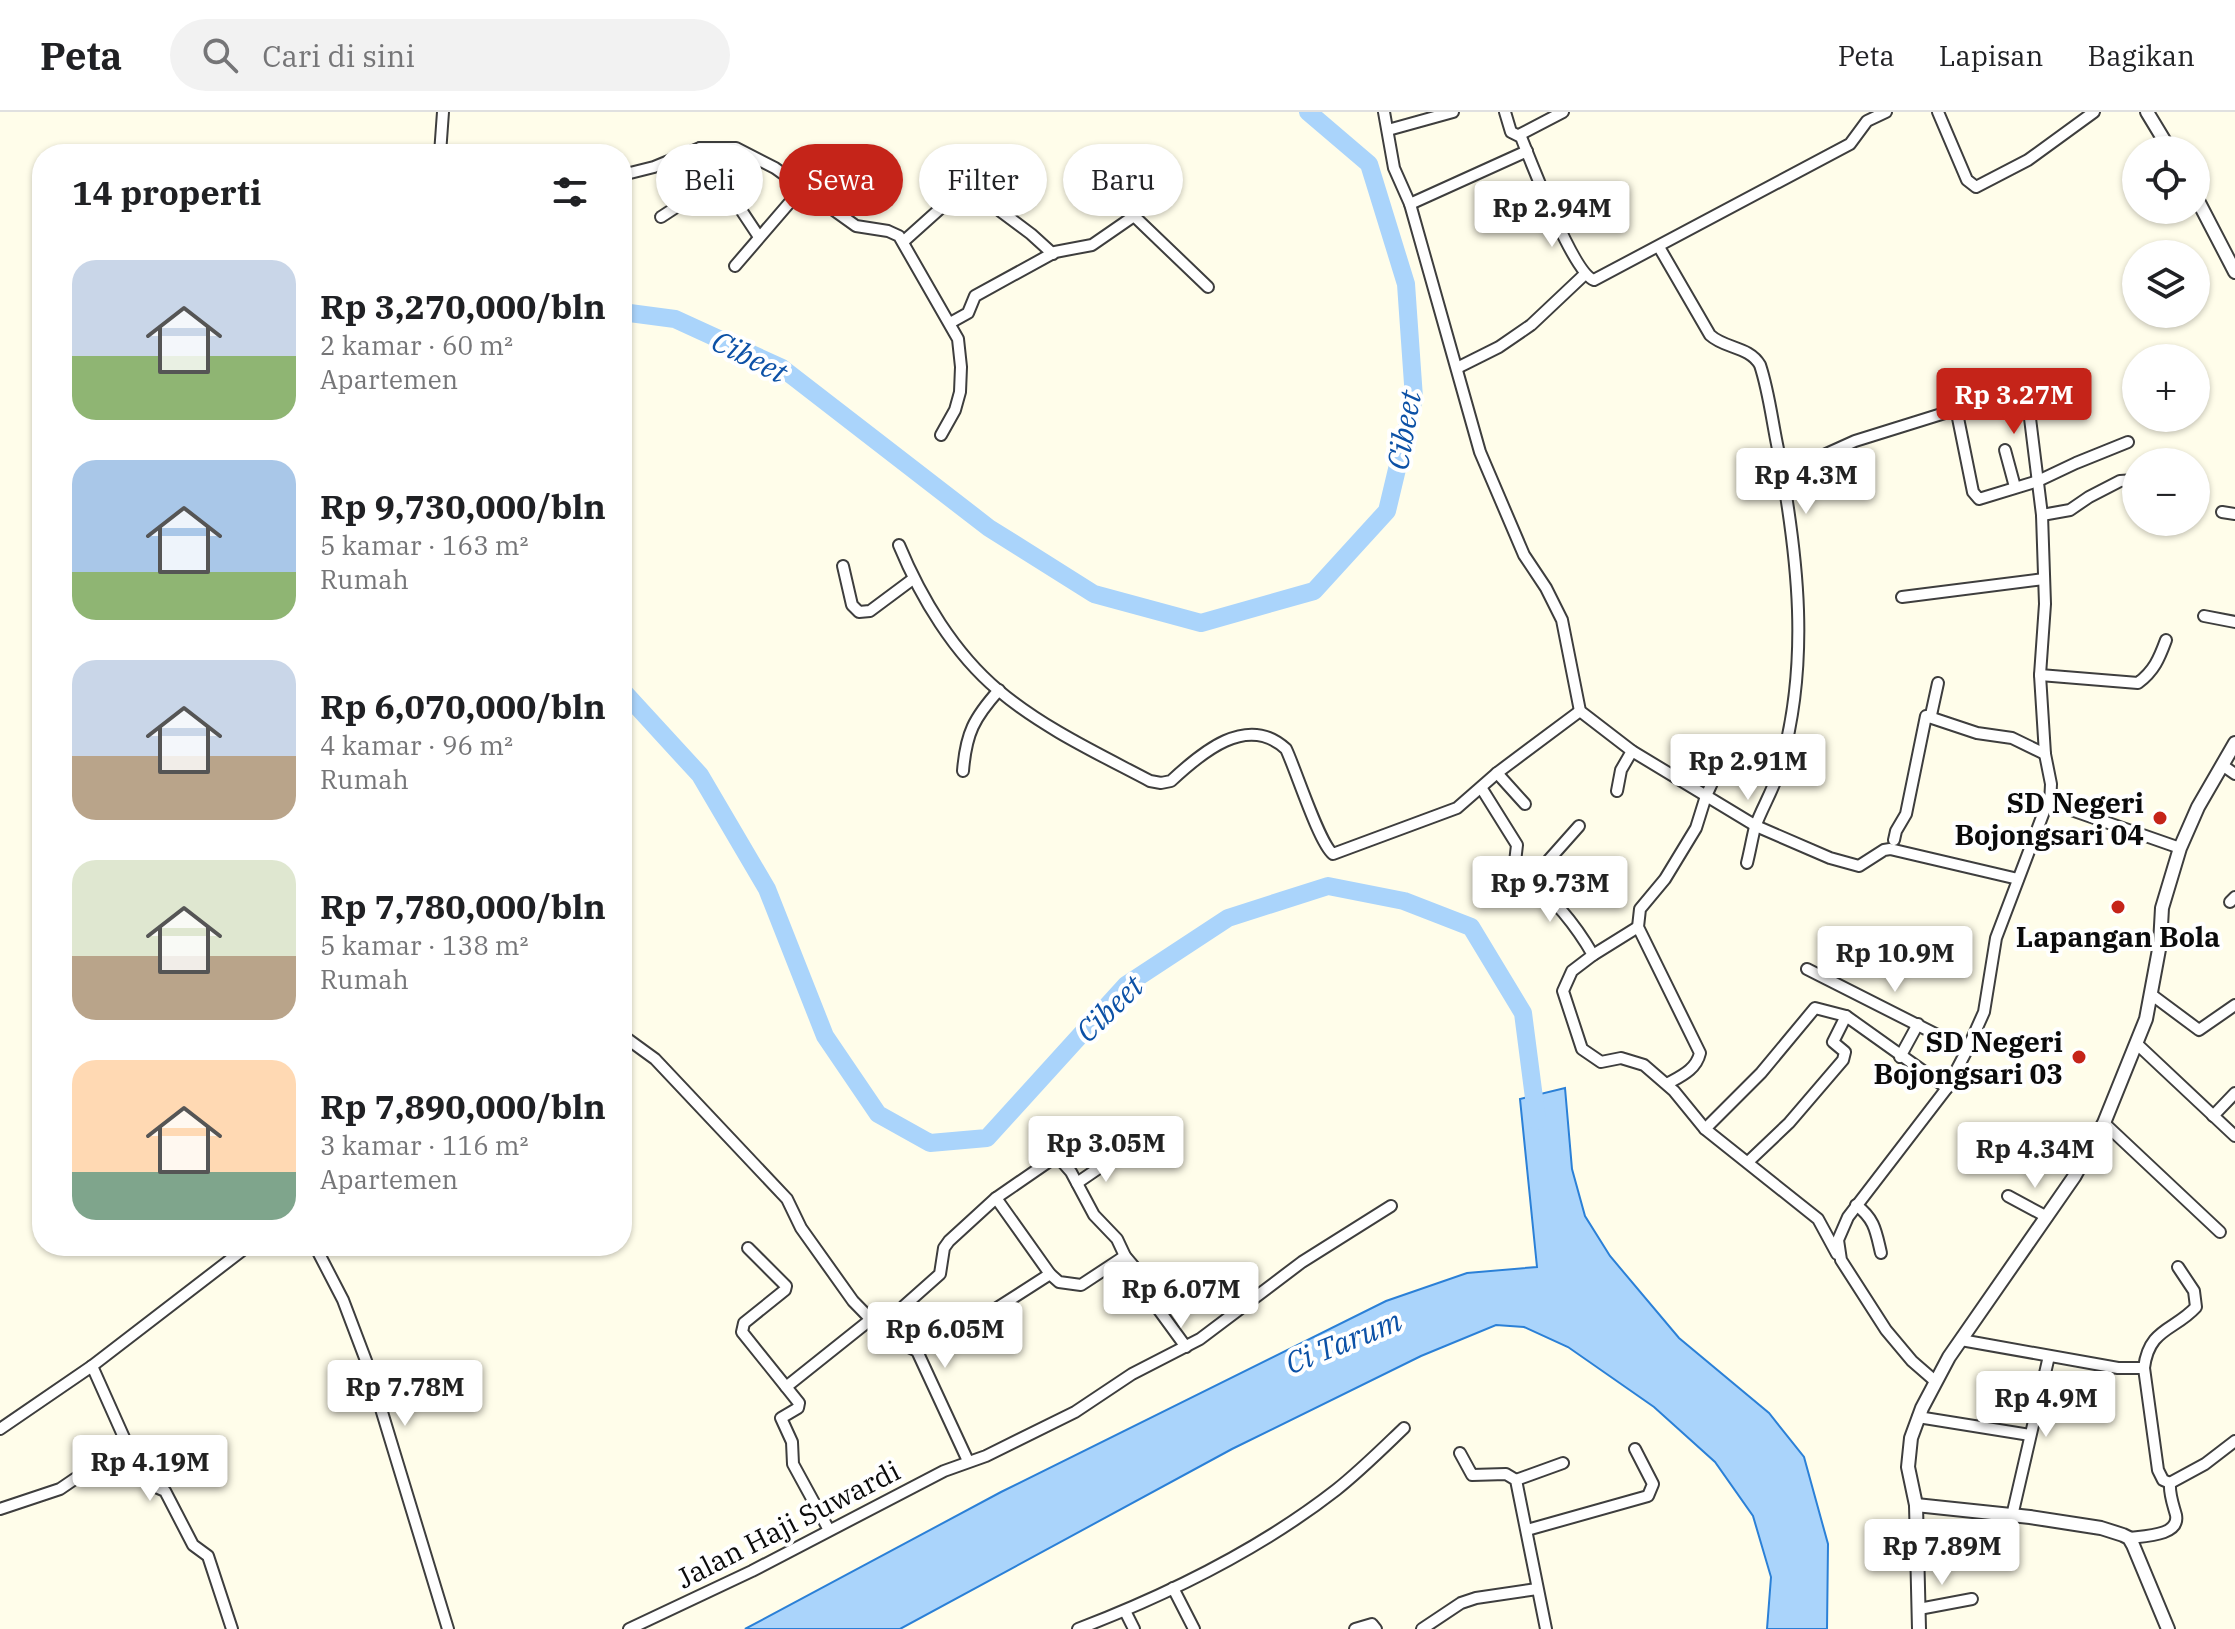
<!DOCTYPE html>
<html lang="id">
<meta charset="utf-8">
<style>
:root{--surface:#fff;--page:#f2f2f2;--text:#202124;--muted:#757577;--line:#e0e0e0;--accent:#c52419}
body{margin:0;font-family:"IBM Plex Serif",serif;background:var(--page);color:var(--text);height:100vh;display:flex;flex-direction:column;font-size:30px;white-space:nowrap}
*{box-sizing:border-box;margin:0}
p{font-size:26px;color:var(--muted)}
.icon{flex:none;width:44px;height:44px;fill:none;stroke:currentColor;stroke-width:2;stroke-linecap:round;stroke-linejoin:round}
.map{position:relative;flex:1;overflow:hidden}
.side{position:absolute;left:32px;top:32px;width:600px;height:1112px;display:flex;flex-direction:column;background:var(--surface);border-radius:32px;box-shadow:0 2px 6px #0004}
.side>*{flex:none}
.top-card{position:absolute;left:656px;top:32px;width:760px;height:72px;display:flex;gap:16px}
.controls{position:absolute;left:2122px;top:24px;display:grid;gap:16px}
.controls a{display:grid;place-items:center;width:88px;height:88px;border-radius:50%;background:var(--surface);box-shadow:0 2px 6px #0004;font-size:40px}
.price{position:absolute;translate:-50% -68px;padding:0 18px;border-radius:8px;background:#fff;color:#222;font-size:26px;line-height:52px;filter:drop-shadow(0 2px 4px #0008)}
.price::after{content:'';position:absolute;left:50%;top:48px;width:24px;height:18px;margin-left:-12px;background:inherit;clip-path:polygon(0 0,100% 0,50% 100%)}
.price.on{background:var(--accent);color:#fff}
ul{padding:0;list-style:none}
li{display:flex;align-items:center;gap:24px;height:200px;padding:0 40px}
li span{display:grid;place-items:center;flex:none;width:224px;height:160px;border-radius:24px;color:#555}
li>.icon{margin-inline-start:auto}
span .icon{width:96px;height:96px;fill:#fffc;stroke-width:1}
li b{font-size:34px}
h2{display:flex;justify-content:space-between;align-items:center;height:96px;padding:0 40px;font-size:34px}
.pill{padding:0 28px;border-radius:36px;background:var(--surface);box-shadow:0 2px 6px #0004;font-size:28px;line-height:72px}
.pill.on{background:var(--accent);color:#fff}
header{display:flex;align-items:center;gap:48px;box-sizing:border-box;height:112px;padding:0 40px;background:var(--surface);border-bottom:2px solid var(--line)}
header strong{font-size:38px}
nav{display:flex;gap:44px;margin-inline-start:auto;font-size:28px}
.search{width:560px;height:72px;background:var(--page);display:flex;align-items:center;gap:20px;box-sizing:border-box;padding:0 28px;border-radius:44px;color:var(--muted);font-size:30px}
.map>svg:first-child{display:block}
.water{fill:#aad4fb;stroke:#2b80d7;stroke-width:2}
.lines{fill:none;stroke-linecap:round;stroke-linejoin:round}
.river{stroke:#aad4fb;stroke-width:18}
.minor-casing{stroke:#3e3e3e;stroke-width:14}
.tertiary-casing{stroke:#3e3e3e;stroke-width:16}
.minor{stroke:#fff;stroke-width:10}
.tertiary{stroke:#fff;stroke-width:12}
.poi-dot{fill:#c52419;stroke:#fff;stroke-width:3}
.labels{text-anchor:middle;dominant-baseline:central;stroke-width:8;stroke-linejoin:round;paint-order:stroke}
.poi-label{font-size:28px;font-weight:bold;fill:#0b0b0b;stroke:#fff;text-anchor:end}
.street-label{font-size:28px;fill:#0b0b0b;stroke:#fff}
.water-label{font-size:30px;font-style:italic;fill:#0c51a6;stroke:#fff}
</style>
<header>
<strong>Peta</strong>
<div class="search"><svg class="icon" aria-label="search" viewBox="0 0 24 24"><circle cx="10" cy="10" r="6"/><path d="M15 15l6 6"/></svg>Cari di sini</div>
<nav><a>Peta</a><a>Lapisan</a><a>Bagikan</a></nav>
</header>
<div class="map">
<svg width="2235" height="1517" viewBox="0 0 2235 1517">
<rect width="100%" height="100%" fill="#fffdea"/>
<path class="water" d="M1565,976l7,81 13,47 25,40 69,82 90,75 35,44 24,87 -1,85h-60l4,-52 -18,-61 -38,-54 -61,-55 -86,-60 -44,-20 -28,-2 -75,31 -189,93 -332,180h-155l256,-137 385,-191 81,-28 70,-6 -17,-168z"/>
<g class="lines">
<g class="river">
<path d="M622,200l53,7 107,49 207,160 105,66 107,29 113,-32 73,-80 27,-113 -8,-114 -37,-120 -61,-52"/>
<path d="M622,578l78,85 67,114 58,147 53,78 52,29 57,-5 139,-153 102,-67 100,-32 76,15 67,26 52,86 14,108"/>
</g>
<defs>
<g id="minor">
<path d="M1384,0l10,56 16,36 70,248 44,103 22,33 16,32 18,91 52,40 124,75 74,32 29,8 25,-16 6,-1 128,30"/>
<path d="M1505,0l6,20 10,5c10,25 53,137 73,143l256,-136 17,-23 19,-9"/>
<path d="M1938,0l29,68 9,7 52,-27 66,-48"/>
<path d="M1388,18l65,-18"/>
<path d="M1519,23l44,-23"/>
<path d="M700,36l59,89"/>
<path d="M440,42l3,-42"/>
<path d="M622,63l32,-8 46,-19h36l39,20 81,58 32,5 11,5 59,103 3,28 -1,25 -5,18 -14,25"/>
<path d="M1410,92l117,-53"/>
<path d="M661,105l58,-38"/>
<path d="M904,129l58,-52 6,-2 63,47 22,20"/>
<path d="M1659,135l51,88c15,14 39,11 50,30 9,27 12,56 18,84 20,107 33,216 1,322 -6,19 -17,37 -24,56 -3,12 -5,24 -8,36"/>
<path d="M735,154l68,-79"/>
<path d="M950,211l18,-10 7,-17 80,-44 37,-7 42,-29 74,71"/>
<path d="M1457,256l42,-21 32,-22 53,-50"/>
<path d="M2026,274l16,129 3,89 -5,71 5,79 6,30 -1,21"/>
<path d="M2005,338l10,37"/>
<path d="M1782,362l73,-33 93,-29 8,2 2,4 15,74 6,7 59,-18 38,-18 52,-21"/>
<path d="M2222,400l13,2"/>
<path d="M2042,403l28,-5 19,-13 31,-16 15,-1"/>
<path d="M899,433c22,53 55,108 99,145 45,38 101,64 152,91l11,2 10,-2c30,-28 76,-68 115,-32 10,21 33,94 47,105l124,-46 40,-35 83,-62"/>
<path d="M843,454l9,39 7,7 11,-1 43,-32"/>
<path d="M1902,485l142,-18"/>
<path d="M2204,504l31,6"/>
<path d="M2040,563l98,8c16,-12 21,-24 28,-43"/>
<path d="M1931,603l7,-32"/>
<path d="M2222,653l13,9"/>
<path d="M963,659c3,-38 11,-53 36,-81"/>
<path d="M1497,661l28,31"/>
<path d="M1482,677l35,56 -2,17 2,7c31,23 57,53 76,86l-21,16 -9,20 19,58 19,13 20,-4 23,7 30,26 31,38 113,90 19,35"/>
<path d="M1617,679l4,-21 11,-19"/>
<path d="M1894,728l2,-9 10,-17 20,-98 51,17 35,5 33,16"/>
<path d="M1531,768l48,-54"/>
<path d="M2230,790l5,-5"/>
<path d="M1593,843l45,-28"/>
<path d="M1807,857l160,81"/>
<path d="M2152,883l47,35 36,-25"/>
<path d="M622,923l33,24 132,140 14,29 52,73 36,37 28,13 51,110"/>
<path d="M2137,932l98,92"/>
<path d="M1900,945l18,-33"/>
<path d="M1667,972c14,-8 29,-14 33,-31l-62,-126 2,-18 25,-30 31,-51 10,-32 16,-35"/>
<path d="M2213,1004l22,-23"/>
<path d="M2104,1011l116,109"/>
<path d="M1705,1017l56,-56 54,-65 31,8 101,72"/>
<path d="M1748,1050l41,-39 54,-63 2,-8 -12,-10 13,-26"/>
<path d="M1077,1071l38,-26"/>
<path d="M2008,1084l39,21"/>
<path d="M996,1086l54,76 9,8 22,3 44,-29"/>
<path d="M1856,1093c19,14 20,27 25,48"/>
<path d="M315,1134l28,54 25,66 80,263"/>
<path d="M748,1136l38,38 -1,4 -41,33 -2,9 57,71 -1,5 -17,10 11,24 1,22 36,66"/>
<path d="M886,1222l16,-20 2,-8 36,-32 4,-26 5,-7 47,-43 61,-42 14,16 23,43 23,24 8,17 11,13 4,15 46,63"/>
<path d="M1961,1228l157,28h26"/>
<path d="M917,1239l77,-41 56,-36"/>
<path d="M92,1254l38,85 19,33 16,7 28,54 15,11 24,73"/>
<path d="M1935,1269l-23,-20 -26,-31 -45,-70 -3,-20 10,-23 99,-129 20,-38 17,-38 12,-74 49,-129 5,-4 4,-1 126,44"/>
<path d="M786,1275l84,-67"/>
<path d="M1918,1305l112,18"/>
<path d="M0,1317l92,-63 156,-120"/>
<path d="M1460,1341l12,22 34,-1 10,6 30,149"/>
<path d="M1516,1368l47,-17"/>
<path d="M2170,1371l-7,-3 -5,-10 -14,-102c5,-40 30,-37 52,-61l-2,-16 -16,-24"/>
<path d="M2170,1371l35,-19 30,-23"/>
<path d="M0,1397l60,-20 22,-15 48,-23"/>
<path d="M2012,1404l37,-160"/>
<path d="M1527,1418l121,-34 5,-12 -18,-35"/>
<path d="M2129,1426c15,-2 51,-2 47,-23 -3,-11 -7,-21 -6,-32"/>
<path d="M1173,1476l21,41"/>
<path d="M1919,1497l53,-10"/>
<path d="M1125,1499l9,18"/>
<path d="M629,1517l123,-58 192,-100 42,-15 89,-44 57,-38 68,-35 102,-77 89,-56"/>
<path d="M1078,1517c91,-35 181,-79 258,-139 24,-19 46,-41 68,-62"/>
<path d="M1355,1517l17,-5 4,5"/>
<path d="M1422,1517l39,-26 15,-5 61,-9"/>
</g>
<g id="tertiary">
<path d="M2147,0l23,38"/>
<path d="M2196,85l39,75"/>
<path d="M1916,1393l114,12 71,11 22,7 6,3 4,7 35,84"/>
<path d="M1919,1517l-3,-124 -8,-38 3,-29 11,-30 27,-51 125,-180 30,-54 42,-104 14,-75 2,-36 18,-60 18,-41 37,-64"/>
</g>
</defs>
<use href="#minor" class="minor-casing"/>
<use href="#tertiary" class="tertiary-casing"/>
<use href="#minor" class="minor"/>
<use href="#tertiary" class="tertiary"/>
</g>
<g class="poi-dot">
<circle cx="2160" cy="706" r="8"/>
<circle cx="2118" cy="795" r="8"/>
<circle cx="2079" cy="945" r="8"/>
</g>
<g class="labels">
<g class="poi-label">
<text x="2144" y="690">SD Negeri<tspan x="2144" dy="32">Bojongsari 04</tspan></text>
<text x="2118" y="824" text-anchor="middle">Lapangan Bola</text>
<text x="2063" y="929">SD Negeri<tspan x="2063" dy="32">Bojongsari 03</tspan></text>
</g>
<g class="street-label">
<text transform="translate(788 1412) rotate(-27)">Jalan Haji Suwardi</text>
</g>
<g class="water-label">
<text transform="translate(750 244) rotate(27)">Cibeet</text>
<text transform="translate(1403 318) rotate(-80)">Cibeet</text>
<text transform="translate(1109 896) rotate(-44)">Cibeet</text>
<text transform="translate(1343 1229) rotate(-22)">Ci Tarum</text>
</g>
</g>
</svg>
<div class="controls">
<a><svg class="icon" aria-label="locate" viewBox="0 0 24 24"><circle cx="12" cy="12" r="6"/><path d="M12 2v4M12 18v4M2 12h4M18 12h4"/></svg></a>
<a><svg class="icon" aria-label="layers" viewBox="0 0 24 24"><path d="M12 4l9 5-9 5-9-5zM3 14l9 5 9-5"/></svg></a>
<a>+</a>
<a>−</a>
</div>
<b class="price" style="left:1552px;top:137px">Rp 2.94M</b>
<b class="price on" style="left:2014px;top:324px">Rp 3.27M</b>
<b class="price" style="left:1806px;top:404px">Rp 4.3M</b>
<b class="price" style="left:1748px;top:690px">Rp 2.91M</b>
<b class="price" style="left:1550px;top:812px">Rp 9.73M</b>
<b class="price" style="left:1895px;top:882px">Rp 10.9M</b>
<b class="price" style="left:1106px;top:1072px">Rp 3.05M</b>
<b class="price" style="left:2035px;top:1078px">Rp 4.34M</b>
<b class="price" style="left:1181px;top:1218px">Rp 6.07M</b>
<b class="price" style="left:945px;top:1258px">Rp 6.05M</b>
<b class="price" style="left:405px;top:1316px">Rp 7.78M</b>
<b class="price" style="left:2046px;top:1327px">Rp 4.9M</b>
<b class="price" style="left:150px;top:1391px">Rp 4.19M</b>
<b class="price" style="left:1942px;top:1475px">Rp 7.89M</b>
<div class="top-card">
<a class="pill">Beli</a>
<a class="pill on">Sewa</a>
<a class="pill">Filter</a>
<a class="pill">Baru</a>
</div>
<section class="side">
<h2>14 properti<svg class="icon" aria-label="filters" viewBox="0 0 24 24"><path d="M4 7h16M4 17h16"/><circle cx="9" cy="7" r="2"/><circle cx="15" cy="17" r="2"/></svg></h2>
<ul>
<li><span style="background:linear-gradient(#c9d6e8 60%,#8fb573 0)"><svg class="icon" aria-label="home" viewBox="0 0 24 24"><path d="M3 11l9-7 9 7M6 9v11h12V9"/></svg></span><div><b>Rp 3,270,000/bln</b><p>2 kamar · 60 m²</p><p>Apartemen</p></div></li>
<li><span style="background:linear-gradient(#a9c7e8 70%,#8fb573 0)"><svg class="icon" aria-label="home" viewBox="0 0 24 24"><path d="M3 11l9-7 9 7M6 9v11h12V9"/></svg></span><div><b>Rp 9,730,000/bln</b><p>5 kamar · 163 m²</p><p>Rumah</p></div></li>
<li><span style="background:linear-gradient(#c9d6e8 60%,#b9a48a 0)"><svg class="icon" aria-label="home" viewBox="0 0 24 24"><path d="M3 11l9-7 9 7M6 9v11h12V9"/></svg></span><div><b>Rp 6,070,000/bln</b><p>4 kamar · 96 m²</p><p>Rumah</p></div></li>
<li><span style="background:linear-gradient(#dfe7d0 60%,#b9a48a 0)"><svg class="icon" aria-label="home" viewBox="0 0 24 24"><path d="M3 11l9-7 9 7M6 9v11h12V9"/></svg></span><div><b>Rp 7,780,000/bln</b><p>5 kamar · 138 m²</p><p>Rumah</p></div></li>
<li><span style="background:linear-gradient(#ffd9b3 70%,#7fa58c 0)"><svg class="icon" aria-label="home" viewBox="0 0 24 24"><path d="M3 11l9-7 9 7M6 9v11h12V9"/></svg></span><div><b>Rp 7,890,000/bln</b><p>3 kamar · 116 m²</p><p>Apartemen</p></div></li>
</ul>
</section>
</div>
